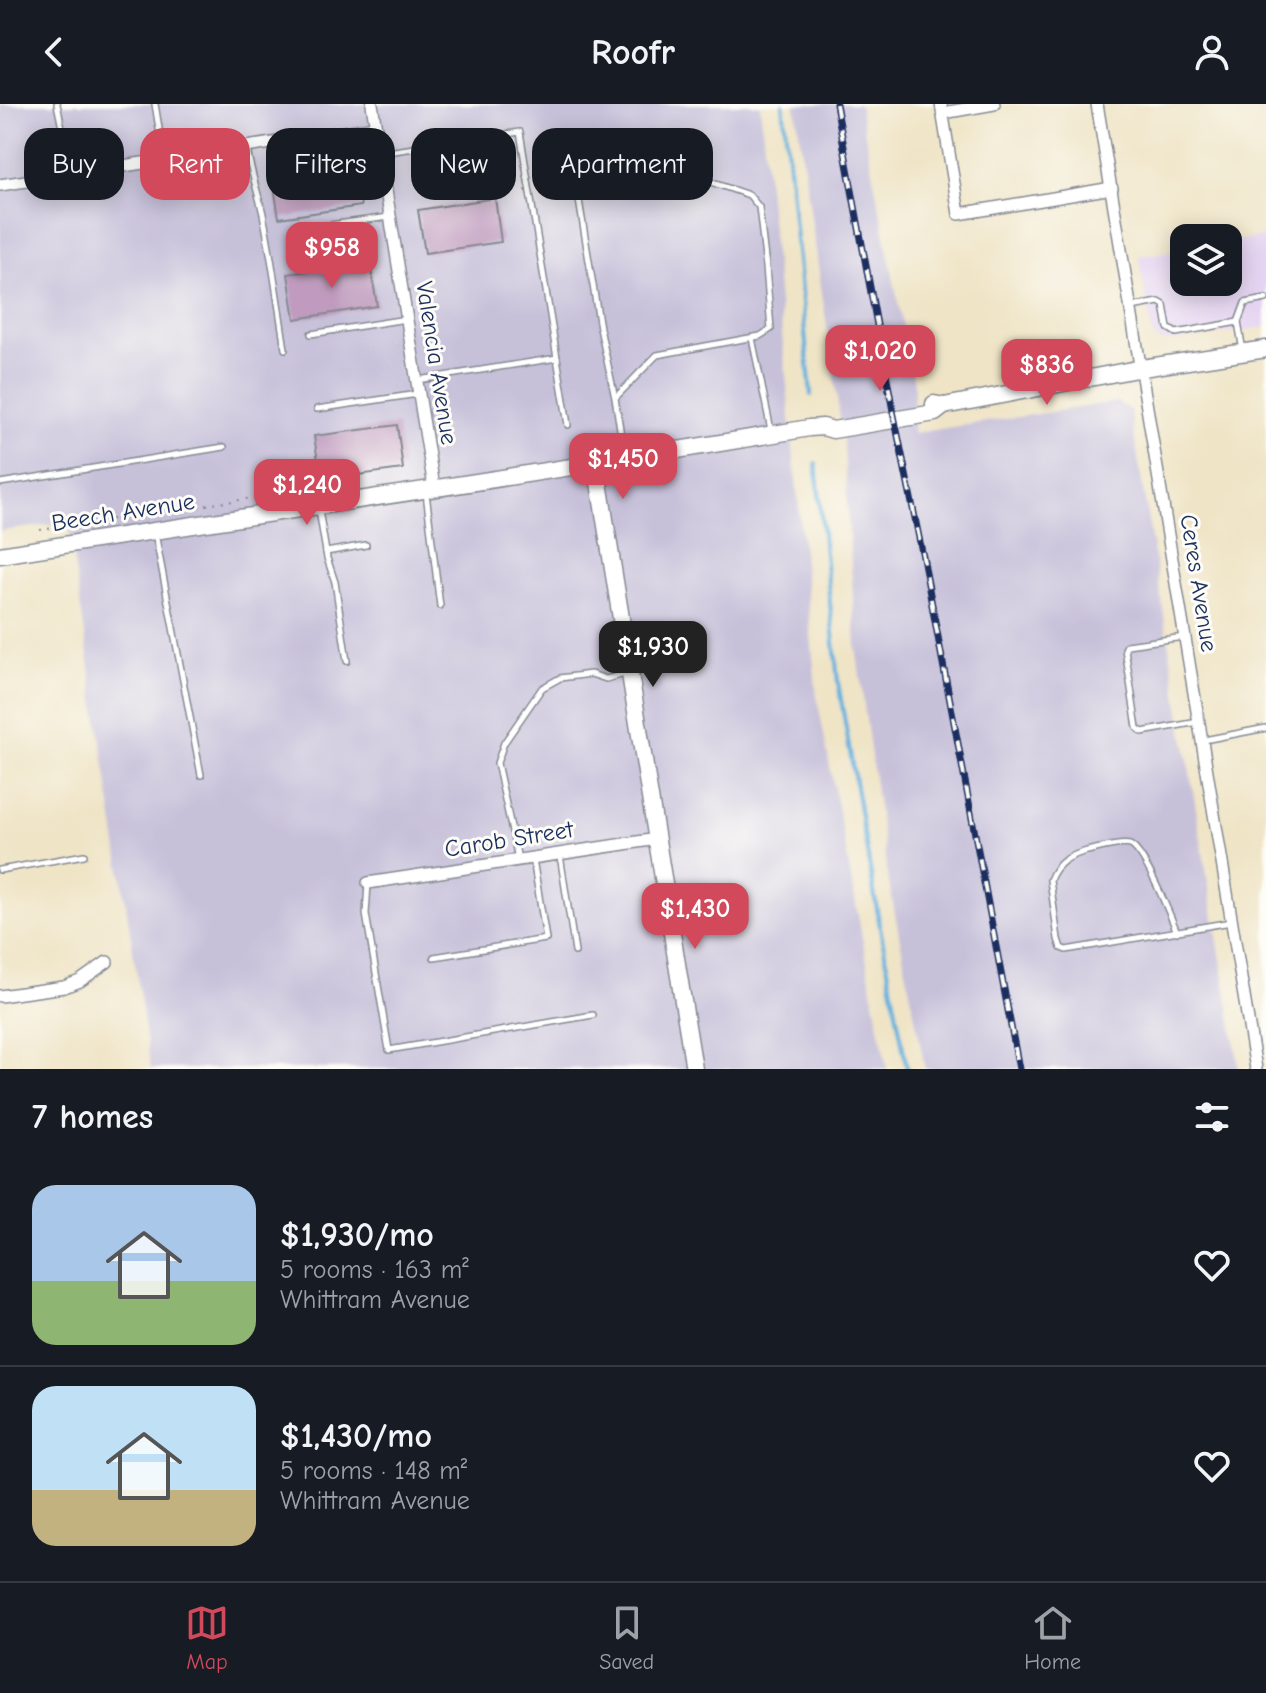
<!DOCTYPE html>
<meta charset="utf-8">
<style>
:root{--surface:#171b24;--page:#20242c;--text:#f1f3f6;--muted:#9ea1a6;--line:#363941;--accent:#d1495b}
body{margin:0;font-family:"Comic Neue",sans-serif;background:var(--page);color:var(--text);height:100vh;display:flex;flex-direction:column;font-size:30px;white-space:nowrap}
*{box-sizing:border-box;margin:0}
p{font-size:26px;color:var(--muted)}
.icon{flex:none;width:44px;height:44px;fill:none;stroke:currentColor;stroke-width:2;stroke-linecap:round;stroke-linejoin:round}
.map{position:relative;height:965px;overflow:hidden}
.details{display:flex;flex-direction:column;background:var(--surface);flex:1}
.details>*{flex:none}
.top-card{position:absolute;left:24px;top:24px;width:800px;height:72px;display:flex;gap:16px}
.fabs{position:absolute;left:1170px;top:120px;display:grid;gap:16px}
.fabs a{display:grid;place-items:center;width:72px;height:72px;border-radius:16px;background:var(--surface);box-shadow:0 4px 20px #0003;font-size:40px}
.price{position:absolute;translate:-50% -68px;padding:0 18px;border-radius:16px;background:var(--accent);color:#fff;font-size:26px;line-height:52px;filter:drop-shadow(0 2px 4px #0008)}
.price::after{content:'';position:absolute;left:50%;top:48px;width:24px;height:18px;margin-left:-12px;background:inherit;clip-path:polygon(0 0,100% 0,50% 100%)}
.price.on{background:#222;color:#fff}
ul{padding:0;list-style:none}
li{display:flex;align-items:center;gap:24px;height:200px;padding:0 32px}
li+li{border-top:2px solid var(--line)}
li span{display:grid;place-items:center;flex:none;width:224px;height:160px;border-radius:24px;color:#555}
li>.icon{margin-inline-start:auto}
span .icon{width:96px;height:96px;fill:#fffc;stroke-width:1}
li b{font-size:34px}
h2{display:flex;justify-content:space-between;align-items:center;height:96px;padding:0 32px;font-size:34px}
.tag{padding:0 28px;border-radius:24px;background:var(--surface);box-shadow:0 4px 20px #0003;font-size:28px;line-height:72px}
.tag.on{background:var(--accent);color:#fff}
header{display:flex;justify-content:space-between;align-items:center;height:104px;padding:0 32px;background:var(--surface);font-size:36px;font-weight:800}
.tab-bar{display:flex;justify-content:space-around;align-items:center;height:112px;border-top:2px solid var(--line);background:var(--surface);font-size:22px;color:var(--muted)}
.tab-bar a{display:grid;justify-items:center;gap:4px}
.tab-bar .on{color:var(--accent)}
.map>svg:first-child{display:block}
.built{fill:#e4d3f1}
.industrial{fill:#c6c0d9}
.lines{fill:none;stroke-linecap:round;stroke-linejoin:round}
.stream{stroke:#65b1de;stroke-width:4}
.building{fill:#c09bbf}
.lane-casing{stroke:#858a92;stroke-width:8}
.street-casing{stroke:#858a92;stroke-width:14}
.secondary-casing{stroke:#858a92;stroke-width:19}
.path{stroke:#858a92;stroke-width:2;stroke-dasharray:2 6;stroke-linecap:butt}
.lane{stroke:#fff;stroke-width:5}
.street{stroke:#fff;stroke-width:11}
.secondary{stroke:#fff;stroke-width:16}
.rail-casing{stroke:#1b2f5e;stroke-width:7}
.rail{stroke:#fdfcf7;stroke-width:4;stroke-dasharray:12;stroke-linecap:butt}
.labels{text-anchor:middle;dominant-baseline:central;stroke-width:6;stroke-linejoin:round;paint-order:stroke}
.street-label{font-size:24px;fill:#1b2f5e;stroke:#fdfcf7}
</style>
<header><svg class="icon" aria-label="back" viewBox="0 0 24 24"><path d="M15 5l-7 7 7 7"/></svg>Roofr<svg class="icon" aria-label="person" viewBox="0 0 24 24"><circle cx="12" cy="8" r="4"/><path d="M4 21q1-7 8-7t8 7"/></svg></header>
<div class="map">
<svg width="1266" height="965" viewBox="0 0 1266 965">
<rect width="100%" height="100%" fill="#fdfcf7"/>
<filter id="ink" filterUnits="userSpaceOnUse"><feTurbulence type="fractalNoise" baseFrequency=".0125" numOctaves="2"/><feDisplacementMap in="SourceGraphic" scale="16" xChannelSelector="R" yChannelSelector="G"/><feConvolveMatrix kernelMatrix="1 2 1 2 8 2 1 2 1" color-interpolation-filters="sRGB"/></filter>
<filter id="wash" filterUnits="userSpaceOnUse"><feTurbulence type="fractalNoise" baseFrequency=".006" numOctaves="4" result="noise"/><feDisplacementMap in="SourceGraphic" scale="32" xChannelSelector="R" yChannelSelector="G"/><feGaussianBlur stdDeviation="1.8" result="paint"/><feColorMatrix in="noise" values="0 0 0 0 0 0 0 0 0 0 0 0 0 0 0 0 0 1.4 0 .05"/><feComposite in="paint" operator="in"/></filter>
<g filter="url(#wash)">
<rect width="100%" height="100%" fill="#efe4c6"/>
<path class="built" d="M1266,132v91l-100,15 -7,-1 -4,-3 -3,-4 -13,-78 45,-7v33h44v-40z"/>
<g class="industrial">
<path d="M0,0h760l57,594 70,371h-736l-83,-546 -68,8z"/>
<path d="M795,0h64l55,279 -1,50 204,-31 13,8 109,659h-314l-38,-197 -31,-225 -12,-200z"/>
</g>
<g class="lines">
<g class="stream">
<path d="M783,0l28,291"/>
<path d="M816,360l22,218 42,245 27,142"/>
</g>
</g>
<g id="blocks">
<g class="building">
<path d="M354,58l7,44 -82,12 -7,-44z"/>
<path d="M495,94l6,44 -76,11 -7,-43z"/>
<path d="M370,158l7,44 -82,13 -7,-45z"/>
<path d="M397,321l6,44 -82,11 -7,-44z"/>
</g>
</g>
</g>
<g filter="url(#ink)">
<use href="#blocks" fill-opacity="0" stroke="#858a92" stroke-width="2"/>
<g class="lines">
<defs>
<g id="lane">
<path d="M57,0l5,24 12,21 3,23"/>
<path d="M155,0l9,55"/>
<path d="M247,44c3,22 11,44 16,66 9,45 15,90 22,135"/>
<path d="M381,49l139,-21 48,293"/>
<path d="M300,125l89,-12"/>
<path d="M1132,203l27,-5 5,3 4,23 8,5 62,-11"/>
<path d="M311,230l95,-15"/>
<path d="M752,234l19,92"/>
<path d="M1243,247l-5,-29 7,-19 21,-4"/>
<path d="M418,276l139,-22"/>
<path d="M615,294l-15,-70 -22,-134 5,-14 21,-9 62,-8 38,17 45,15 10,12 7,60 5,62 -11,7 -103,19 -42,43 9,56"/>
<path d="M317,305l101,-15"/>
<path d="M0,379l224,-36"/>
<path d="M426,389l14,113"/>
<path d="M319,406l8,48 8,24 12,79"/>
<path d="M155,429l46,242"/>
<path d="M326,448l40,-7"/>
<path d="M1184,533l-57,8 -2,4 12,79 5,4 56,-10"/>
<path d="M1204,636l62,-12"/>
<path d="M560,751l15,97"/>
<path d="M518,755l-21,-96 7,-20 38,-55 18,-10 31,-4 15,5 19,-5"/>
<path d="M0,766l84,-15"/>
<path d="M368,780l-2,30 23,136 204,-35"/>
<path d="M1177,828c-7,-17 -33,-82 -47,-87 -9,-3 -33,4 -43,6 -18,5 -30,11 -37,29l8,59 3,9 5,2 165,-28"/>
<path d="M434,853l112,-18 -13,-80"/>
</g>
<g id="street">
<path d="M372,0l62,383"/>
<path d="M941,0l18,110 153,-26"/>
<path d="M1097,0l159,965"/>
<path d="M943,9l51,-9"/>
<path d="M0,81l376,-58"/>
<path d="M368,779l289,-44"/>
<path d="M0,892l64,-9 16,-6 27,-19"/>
</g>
<g id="secondary">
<path d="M934,300l10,2 198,-38 124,-19"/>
<path d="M596,360l98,605"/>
<path d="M0,451c269,-43 540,-80 809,-127l14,-1 10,3 102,-17 9,-7"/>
</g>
</defs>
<use href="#lane" class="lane-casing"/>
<use href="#street" class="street-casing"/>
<use href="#secondary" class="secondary-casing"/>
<path class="path" d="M40,426l266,-40"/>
<use href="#lane" class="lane"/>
<use href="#street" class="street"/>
<use href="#secondary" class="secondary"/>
<defs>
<path id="rail" d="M836,0l57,307 30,146 96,512"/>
</defs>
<use href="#rail" class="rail-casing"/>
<use href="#rail" class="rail"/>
</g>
</g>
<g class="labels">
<g class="street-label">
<text transform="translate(437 259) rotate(81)">Valencia Avenue</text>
<text transform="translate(123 408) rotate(-9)">Beech Avenue</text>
<text transform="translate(1199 479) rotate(81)">Ceres Avenue</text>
<text transform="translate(509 735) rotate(-9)">Carob Street</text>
</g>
</g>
</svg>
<div class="fabs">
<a><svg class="icon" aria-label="layers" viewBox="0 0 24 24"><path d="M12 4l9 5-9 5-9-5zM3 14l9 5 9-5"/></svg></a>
</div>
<b class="price" style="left:332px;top:186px">$958</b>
<b class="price" style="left:880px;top:289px">$1,020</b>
<b class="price" style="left:1047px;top:303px">$836</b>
<b class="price" style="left:623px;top:397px">$1,450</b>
<b class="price" style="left:307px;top:423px">$1,240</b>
<b class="price on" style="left:653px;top:585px">$1,930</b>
<b class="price" style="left:695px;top:847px">$1,430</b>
<div class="top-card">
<a class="tag">Buy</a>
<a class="tag on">Rent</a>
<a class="tag">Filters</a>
<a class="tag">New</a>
<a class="tag">Apartment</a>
</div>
</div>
<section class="details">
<h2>7 homes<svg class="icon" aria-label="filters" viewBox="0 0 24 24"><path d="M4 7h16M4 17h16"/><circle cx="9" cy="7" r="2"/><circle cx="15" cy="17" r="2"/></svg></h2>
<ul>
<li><span style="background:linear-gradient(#a9c7e8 60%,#8fb573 0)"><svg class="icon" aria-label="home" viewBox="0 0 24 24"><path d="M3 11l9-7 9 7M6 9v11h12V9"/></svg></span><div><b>$1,930/mo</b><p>5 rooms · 163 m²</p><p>Whittram Avenue</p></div><svg class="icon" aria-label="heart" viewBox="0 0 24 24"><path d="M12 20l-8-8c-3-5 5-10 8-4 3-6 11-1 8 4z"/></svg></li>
<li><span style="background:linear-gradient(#bfe0f5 65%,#c2b280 0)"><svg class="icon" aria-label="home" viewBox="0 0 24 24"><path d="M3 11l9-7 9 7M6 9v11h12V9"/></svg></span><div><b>$1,430/mo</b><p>5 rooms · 148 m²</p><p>Whittram Avenue</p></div><svg class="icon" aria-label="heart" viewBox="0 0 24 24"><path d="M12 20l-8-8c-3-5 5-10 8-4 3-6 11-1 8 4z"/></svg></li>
</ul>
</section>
<nav class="tab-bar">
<a class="on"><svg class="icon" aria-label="map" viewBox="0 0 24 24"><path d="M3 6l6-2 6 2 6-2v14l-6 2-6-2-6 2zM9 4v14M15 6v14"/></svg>Map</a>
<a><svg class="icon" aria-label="saved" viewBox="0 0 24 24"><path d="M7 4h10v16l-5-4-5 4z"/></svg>Saved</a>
<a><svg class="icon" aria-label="home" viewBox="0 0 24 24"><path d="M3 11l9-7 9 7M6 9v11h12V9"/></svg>Home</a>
</nav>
